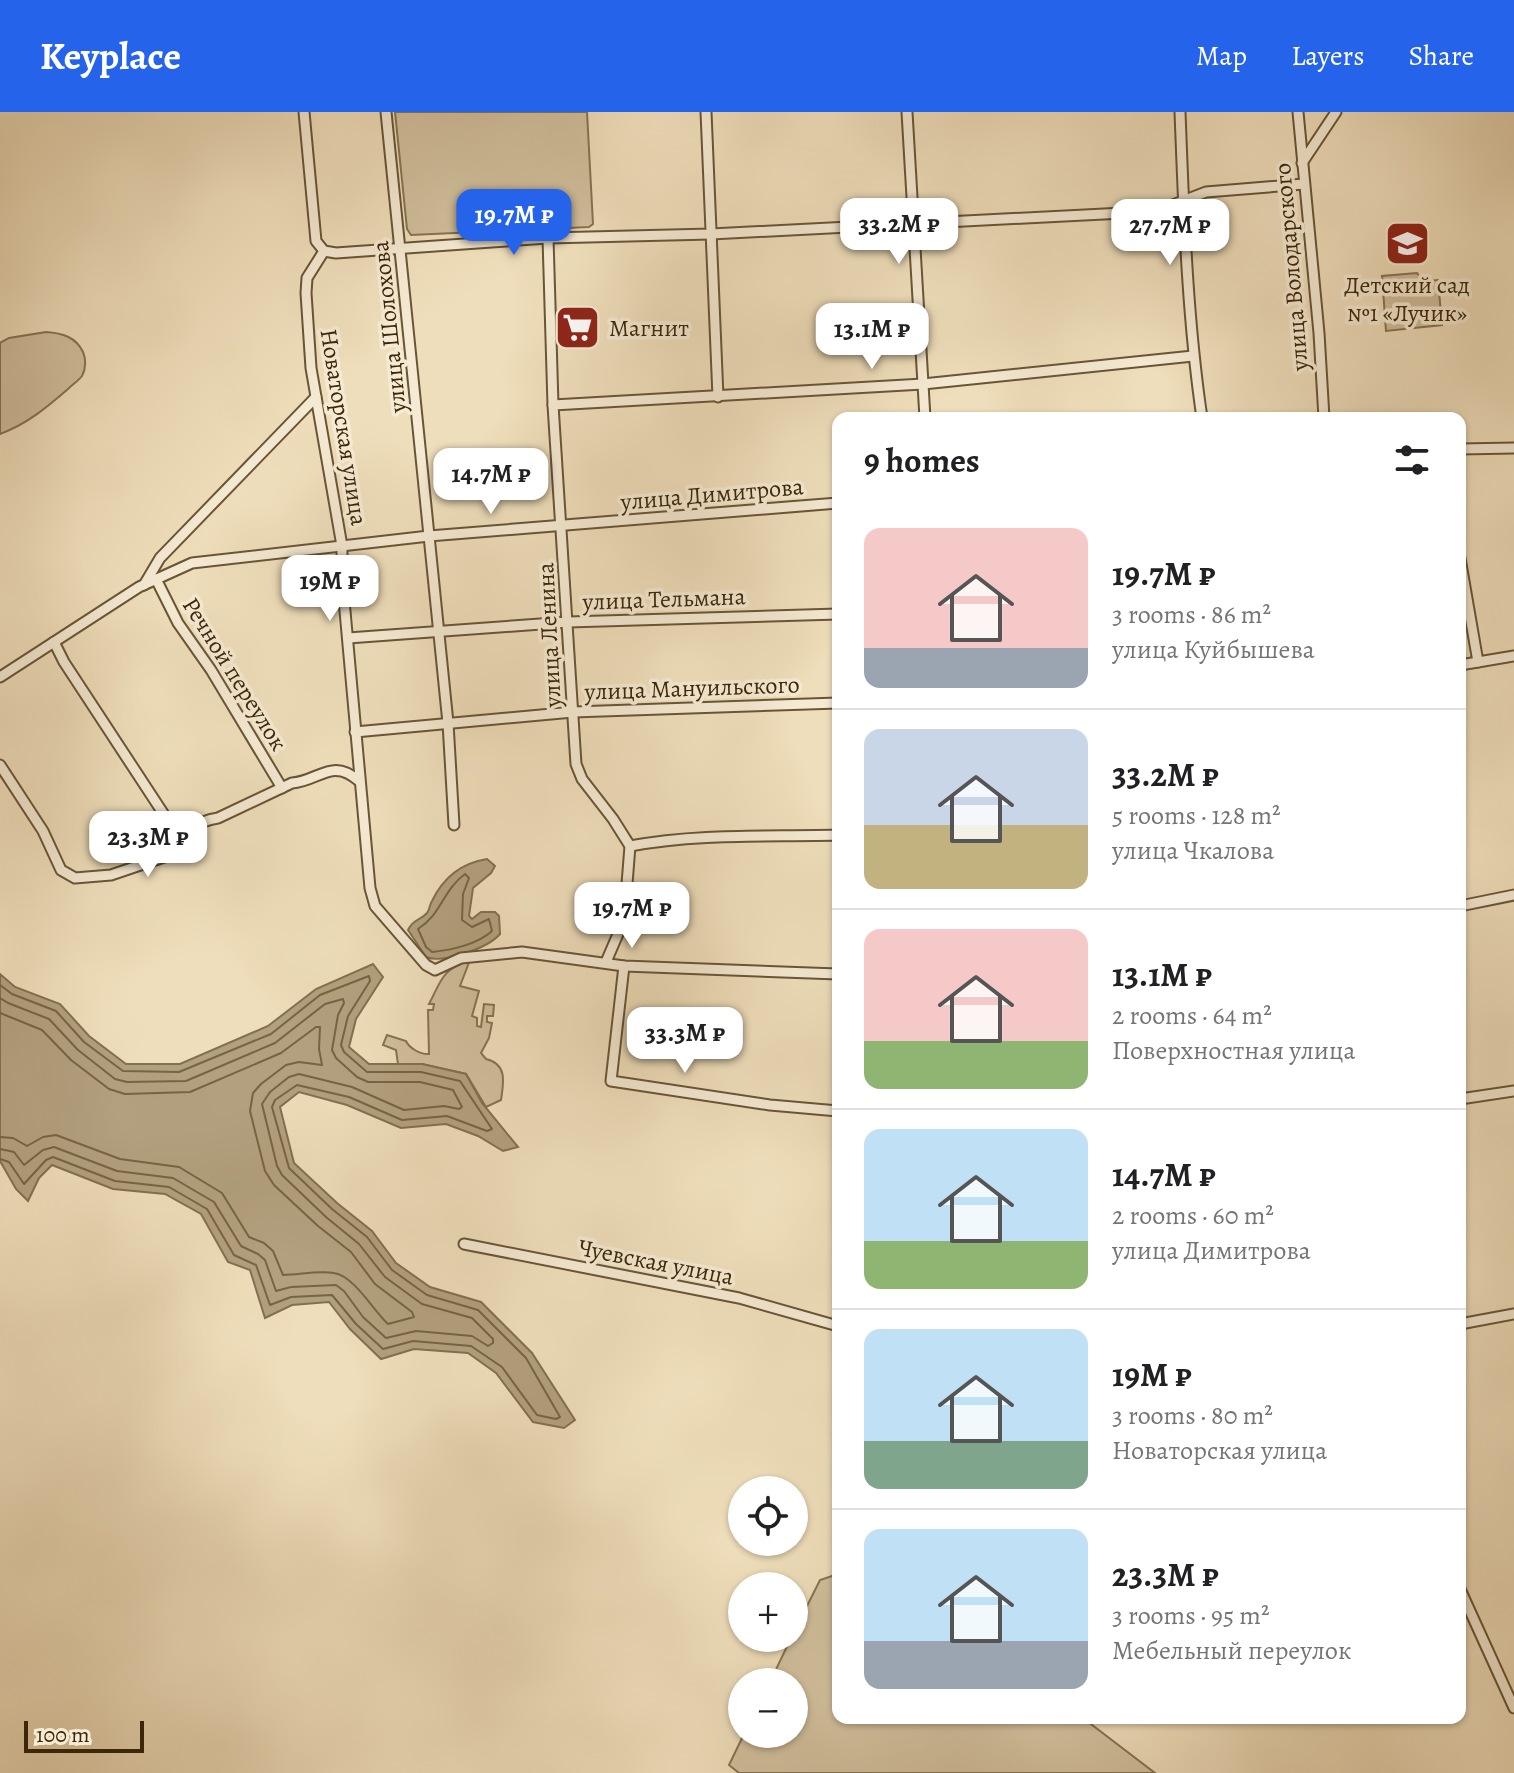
<!DOCTYPE html>
<meta charset="utf-8">
<style>
:root{--surface:#fff;--page:#f6f6f6;--text:#202124;--muted:#757577;--line:#e0e0e0;--accent:#2563eb}
body{margin:0;font-family:Alegreya,serif;background:var(--page);color:var(--text);height:100vh;display:flex;flex-direction:column;font-size:30px;white-space:nowrap}
*{box-sizing:border-box;margin:0}
p{font-size:26px;color:var(--muted)}
.icon{flex:none;width:44px;height:44px;fill:none;stroke:currentColor;stroke-width:2;stroke-linecap:round;stroke-linejoin:round}
.map{position:relative;flex:1;overflow:hidden}
.drawer{position:absolute;left:832px;top:300px;width:634px;height:1312px;display:flex;flex-direction:column;background:var(--surface);border-radius:16px;box-shadow:0 2px 6px #0004}
.drawer>*{flex:none}
.tools{position:absolute;left:728px;top:1364px;display:grid;gap:16px}
.tools a{display:grid;place-items:center;width:80px;height:80px;border-radius:50%;background:var(--surface);box-shadow:0 2px 6px #0004;font-size:40px}
.scale{position:absolute;left:24px;bottom:20px;width:120px;box-sizing:border-box;padding-left:8px;border:4px solid #3c2708;border-top:0;font-size:22px;line-height:28px;white-space:nowrap;color:#3c2708;-webkit-text-stroke:6px #f5ead3;paint-order:stroke}
.price{position:absolute;translate:-50% -68px;padding:0 18px;border-radius:16px;background:#fff;color:#222;font-size:26px;line-height:52px;filter:drop-shadow(0 2px 4px #0008)}
.price::after{content:'';position:absolute;left:50%;top:48px;width:24px;height:18px;margin-left:-12px;background:inherit;clip-path:polygon(0 0,100% 0,50% 100%)}
.price.current{background:var(--accent);color:#fff}
ul{padding:0;list-style:none}
li{display:flex;align-items:center;gap:24px;height:200px;padding:0 32px}
li+li{border-top:2px solid var(--line)}
li span{display:grid;place-items:center;flex:none;width:224px;height:160px;border-radius:16px;color:#555}
li>.icon{margin-inline-start:auto}
span .icon{width:96px;height:96px;fill:#fffc;stroke-width:1}
li b{font-size:34px}
h2{display:flex;justify-content:space-between;align-items:center;height:96px;padding:0 32px;font-size:34px}
header{display:flex;align-items:center;gap:48px;box-sizing:border-box;height:112px;padding:0 40px;background:var(--accent);color:#fff}
header strong{font-size:38px}
nav{display:flex;gap:44px;margin-inline-start:auto;font-size:28px}
.map>svg:first-child{display:block}
.green{fill:#d1bf9d;stroke:#867352;stroke-width:2}
.water{fill:#b2a07e;stroke:#83704f;stroke-width:2}
.lines{fill:none;stroke-linecap:round;stroke-linejoin:round}
.shore{stroke:#776443;stroke-width:2}
.minor-casing{stroke:#695535;stroke-width:13}
.minor{stroke:#f5ead3;stroke-width:9}
.labels{text-anchor:middle;dominant-baseline:central;stroke-width:7;stroke-linejoin:round;paint-order:stroke}
.street-label{font-size:24px;fill:#3c2708;stroke:#f5ead3}
.poi-label{font-size:24px;fill:#3c2708;stroke:#f5ead3}
</style>
<header>
<strong>Keyplace</strong>
<nav><a>Map</a><a>Layers</a><a>Share</a></nav>
</header>
<div class="map">
<svg width="1514" height="1661" viewBox="0 0 1514 1661">
<rect width="100%" height="100%" fill="#efdebb"/>
<filter id="stains"><feTurbulence type="fractalNoise" baseFrequency=".0025" numOctaves="4"/><feColorMatrix values="0 0 0 0 .2 0 0 0 0 .09 0 0 0 0 .02 0 0 0 .5 -.17"/></filter>
<radialGradient id="worn" r=".72"><stop offset=".6" stop-color="#630" stop-opacity="0"/><stop offset="1" stop-color="#630" stop-opacity=".3"/></radialGradient>
<g class="green">
<path d="M395,0h192l6,112 -4,3 -178,8 -4,-6z"/>
<path d="M1417,161l6,8 15,-1 4,45 -56,6 -4,-55z"/>
<path d="M46,220c16,1 30,5 37,20 3,7 3,17 -1,24 -4,5 -10,9 -14,13 -22,19 -41,35 -68,45v-91l9,-5z"/>
<path d="M470,848l-10,26 19,5 -7,25 5,2v8l4,1 3,-23 10,1 -1,11h-6v6l5,1 -3,15 -8,15 5,6c21,5 18,22 15,41l-15,7 -20,-33 -44,-10h-24l-2,-14 -13,-5 4,-10 19,6c3,7 15,14 23,13l-1,-44h5l1,-6h-5c12,-23 13,-35 41,-44z"/>
<path d="M838,1462v144h245l72,55h-416l-10,-8 15,-31h50v-52h-24l21,-44h3v-6l26,-52z"/>
</g>
<g class="water">
<path d="M487,747l8,7 -4,7 -18,15 -4,28 3,3 9,-7h14l4,4 1,18c-12,14 -57,30 -74,23l-18,-27c5,-11 12,-9 19,-17 3,-4 2,-7 5,-12 11,-23 30,-38 55,-42z"/>
<path d="M373,852l10,13 -27,42 -7,28 20,17h53l44,10 16,29 36,44 -15,4 -25,-15 -32,-12 -45,4 -54,-23 -48,-13 -19,15 14,56 43,40 35,28 24,32 34,24 51,15 51,51 43,67 -11,8 -31,-6 -37,-49 -28,-20 -54,-4 -33,10 -31,-30 -21,-27 -37,3 -27,13 -15,-48 -22,-8 -27,-48 -36,-20 -52,-5 -61,-24 -13,13 -11,23 -12,-12 -16,-28v-187l15,13 45,17 29,32 37,28h54l88,-38 48,-37z"/>
</g>
<g class="lines">
<g class="shore">
<path d="M465,762l4,4 -6,16 -1,26 10,7 17,-8 3,12c-14,13 -40,19 -60,21l-6,-5 -8,-18c24,-15 24,-38 47,-55z"/>
<path d="M0,873l12,9 44,17 28,31 39,29 56,1 92,-38 49,-39 49,-19 1,5 -22,35 -7,29 3,7 23,20h54l39,9 32,48 -5,2 -40,-15 -45,4 -53,-23 -52,-12 -22,15 -3,7 17,61 43,41 35,28 25,33 35,25 51,15 48,48 34,59 -4,2 -19,-4 -35,-48 -31,-21 -58,-5 -30,8 -27,-25 -24,-29 -41,2 -21,8 -14,-40 -22,-10 -27,-46 -38,-22 -54,-6 -62,-24 -7,3 -22,24 -15,-22 -9,-3"/>
<path d="M0,886l8,5 41,16 29,31 37,29 12,3 59,-1 89,-38 50,-39 18,-5 1,4 -6,12 -6,35 4,8 21,19 11,5h52l33,8 9,17 -3,2 -15,-3 -40,4 -52,-23 -53,-13 -10,3 -19,15 -8,12 15,62 5,9 44,42 33,27 26,33 37,27 50,14 21,21v4l-5,3 -16,-10 -56,-5 -30,7 -23,-21 -19,-26 -8,-6 -45,2 -15,4 -11,-31 -7,-6 -17,-8 -27,-44 -41,-24 -56,-7 -63,-24 -11,3 -19,15 -10,-13 -14,-3"/>
<path d="M0,901l42,17 29,30 38,29 16,5 65,-2 91,-39 35,-26h4l-1,22 3,16 -23,-3 -13,3 -25,19 -8,9 -3,18 15,60 9,14 44,41 33,26 24,32 37,28 2,5 -26,7c-15,-14 -34,-48 -54,-51 -16,-3 -35,2 -51,2l-10,-24 -9,-8 -15,-6 -27,-44 -43,-26 -59,-8 -64,-24 -13,2 -16,9 -14,-8 -13,-1"/>
</g>
<defs>
<g id="minor">
<path d="M304,0l12,129 8,10"/>
<path d="M386,0l62,611 6,102"/>
<path d="M706,0l12,285"/>
<path d="M907,0l18,306"/>
<path d="M1180,0c4,103 7,204 22,306"/>
<path d="M1298,0l21,221 5,85"/>
<path d="M1302,51l34,-51"/>
<path d="M548,126l5,167 23,359 6,15 31,40 17,27 -5,63 -4,18 -15,35"/>
<path d="M324,139l-17,27 -1,15 5,75 31,178v32l28,310 5,18 51,59 9,5 26,-12 61,-6 102,14 214,8"/>
<path d="M324,139l12,2 212,-15 163,-4 432,-22 22,-4 41,-16 98,-8"/>
<path d="M553,293l370,-21 270,-28"/>
<path d="M1460,337l54,-1"/>
<path d="M1460,446l18,104"/>
<path d="M156,467l22,44 33,47 71,118"/>
<path d="M144,473l16,-27 156,-161"/>
<path d="M348,526l220,-16 270,-8"/>
<path d="M54,530l10,20 116,177"/>
<path d="M1460,553l54,-9"/>
<path d="M0,565l139,-90 53,-24 237,-27 409,-33"/>
<path d="M355,620l218,-20 265,-9"/>
<path d="M0,653l43,66 18,39 14,8 36,-3 59,-20c9,-20 26,-34 48,-37l74,-35c27,-2 40,-26 67,-2"/>
<path d="M630,734c69,-13 138,-9 208,-11"/>
<path d="M1460,794l54,-11"/>
<path d="M624,854l-13,115 159,24 68,6"/>
<path d="M1460,987l54,-8"/>
<path d="M464,1132l275,54 99,28"/>
<path d="M1460,1212l54,-10"/>
<path d="M1460,1477l54,119"/>
</g>
</defs>
<use href="#minor" class="minor-casing"/>
<use href="#minor" class="minor"/>
</g>
<defs>
<symbol id="school-square" viewBox="-11 -11 22 22"><rect x="-9" y="-9" width="18" height="18" rx="4" fill="#8f2418" stroke="#f5ead3"/><path d="M0-5L7-2L0 1L-7-2ZM-4 1L0 2.5L4 1V4Q0 6-4 4Z" fill="#fff"/></symbol>
<symbol id="supermarket-square" viewBox="-11 -11 22 22"><rect x="-9" y="-9" width="18" height="18" rx="4" fill="#8f2418" stroke="#f5ead3"/><path d="M-6-5.5h2.5l.6 2H6L4.5 2H-2.5L-4.4-4H-6ZM-1.5 3.2a1.3 1.3 0 1 0 .1 0ZM3 3.2a1.3 1.3 0 1 0 .1 0Z" fill="#fff"/></symbol>
</defs>
<g fill-rule="evenodd">
<use href="#school-square" x="1382" y="106" width="51" height="51"/>
<use href="#supermarket-square" x="552" y="190" width="51" height="51"/>
</g>
<g class="labels">
<g class="street-label">
<text transform="translate(1291 155) rotate(-95)">улица Володарского</text>
<text transform="translate(389 215) rotate(-96)">улица Шолохова</text>
<text transform="translate(344 315) rotate(81)">Новаторская улица</text>
<text transform="translate(712 382) rotate(-5)">улица Димитрова</text>
<text transform="translate(664 487) rotate(-2)">улица Тельмана</text>
<text transform="translate(549 523) rotate(-93)">улица Ленина</text>
<text transform="translate(235 562) rotate(58)">Речной переулок</text>
<text transform="translate(692 576) rotate(-2)">улица Мануильского</text>
<text transform="translate(656 1150) rotate(11)">Чуевская улица</text>
</g>
<g class="poi-label">
<text x="1407" y="173">Детский сад<tspan x="1407" dy="28">№1 «Лучик»</tspan></text>
<text x="609" y="216" text-anchor="start">Магнит</text>
</g>
</g>
<rect width="100%" height="100%" filter="url(#stains)"/>
<rect width="100%" height="100%" fill="url(#worn)"/>
</svg>
<div class="tools">
<a><svg class="icon" aria-label="locate" viewBox="0 0 24 24"><circle cx="12" cy="12" r="6"/><path d="M12 2v4M12 18v4M2 12h4M18 12h4"/></svg></a>
<a>+</a>
<a>−</a>
</div>
<div class="scale">100 m</div>
<b class="price current" style="left:514px;top:145px">19.7M ₽</b>
<b class="price" style="left:899px;top:154px">33.2M ₽</b>
<b class="price" style="left:1170px;top:155px">27.7M ₽</b>
<b class="price" style="left:872px;top:259px">13.1M ₽</b>
<b class="price" style="left:491px;top:404px">14.7M ₽</b>
<b class="price" style="left:330px;top:511px">19M ₽</b>
<b class="price" style="left:148px;top:767px">23.3M ₽</b>
<b class="price" style="left:632px;top:838px">19.7M ₽</b>
<b class="price" style="left:685px;top:963px">33.3M ₽</b>
<section class="drawer">
<h2>9 homes<svg class="icon" aria-label="filters" viewBox="0 0 24 24"><path d="M4 7h16M4 17h16"/><circle cx="9" cy="7" r="2"/><circle cx="15" cy="17" r="2"/></svg></h2>
<ul>
<li><span style="background:linear-gradient(#f6c9c9 75%,#9aa5b1 0)"><svg class="icon" aria-label="home" viewBox="0 0 24 24"><path d="M3 11l9-7 9 7M6 9v11h12V9"/></svg></span><div><b>19.7M ₽</b><p>3 rooms · 86 m²</p><p>улица Куйбышева</p></div></li>
<li><span style="background:linear-gradient(#c9d6e8 60%,#c2b280 0)"><svg class="icon" aria-label="home" viewBox="0 0 24 24"><path d="M3 11l9-7 9 7M6 9v11h12V9"/></svg></span><div><b>33.2M ₽</b><p>5 rooms · 128 m²</p><p>улица Чкалова</p></div></li>
<li><span style="background:linear-gradient(#f6c9c9 70%,#8fb573 0)"><svg class="icon" aria-label="home" viewBox="0 0 24 24"><path d="M3 11l9-7 9 7M6 9v11h12V9"/></svg></span><div><b>13.1M ₽</b><p>2 rooms · 64 m²</p><p>Поверхностная улица</p></div></li>
<li><span style="background:linear-gradient(#bfe0f5 70%,#8fb573 0)"><svg class="icon" aria-label="home" viewBox="0 0 24 24"><path d="M3 11l9-7 9 7M6 9v11h12V9"/></svg></span><div><b>14.7M ₽</b><p>2 rooms · 60 m²</p><p>улица Димитрова</p></div></li>
<li><span style="background:linear-gradient(#bfe0f5 70%,#7fa58c 0)"><svg class="icon" aria-label="home" viewBox="0 0 24 24"><path d="M3 11l9-7 9 7M6 9v11h12V9"/></svg></span><div><b>19M ₽</b><p>3 rooms · 80 m²</p><p>Новаторская улица</p></div></li>
<li><span style="background:linear-gradient(#bfe0f5 70%,#9aa5b1 0)"><svg class="icon" aria-label="home" viewBox="0 0 24 24"><path d="M3 11l9-7 9 7M6 9v11h12V9"/></svg></span><div><b>23.3M ₽</b><p>3 rooms · 95 m²</p><p>Мебельный переулок</p></div></li>
</ul>
</section>
</div>
